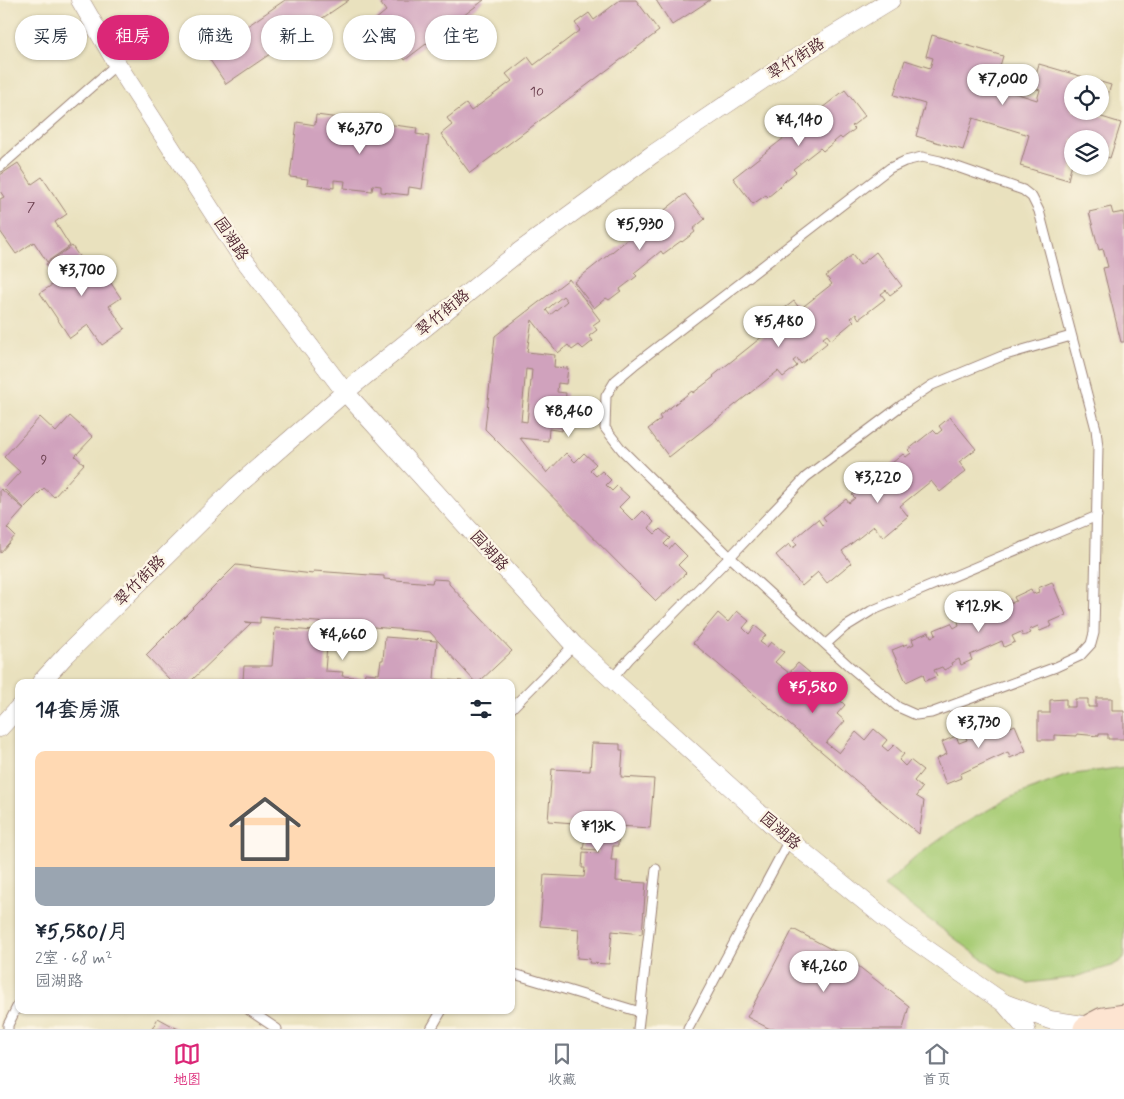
<!DOCTYPE html>
<html lang="zh">
<meta charset="utf-8">
<style>
:root{--surface:#fff;--page:#f2f2f3;--text:#1f2937;--muted:#747a83;--line:#e0e1e3;--accent:#db2777}
body{margin:0;font-family:Mynerve,"LXGW WenKai TC",sans-serif;background:var(--page);color:var(--text);height:100vh;display:flex;flex-direction:column;font-size:19px;white-space:nowrap}
*{box-sizing:border-box;margin:0}
p{font-size:16px;color:var(--muted)}
.icon{flex:none;width:28px;height:28px;fill:none;stroke:currentColor;stroke-width:2;stroke-linecap:round;stroke-linejoin:round}
.map{position:relative;flex:1;overflow:hidden}
.panel{position:absolute;left:15px;top:679px;width:500px;height:335px;display:flex;flex-direction:column;background:var(--surface);border-radius:10px;box-shadow:0 1px 4px #0004}
.panel>*{flex:none}
.hud{position:absolute;left:15px;top:15px;width:500px;height:45px;display:flex;gap:10px}
.fabs{position:absolute;left:1064px;top:75px;display:grid;gap:10px}
.fabs a{display:grid;place-items:center;width:45px;height:45px;border-radius:50%;background:var(--surface);box-shadow:0 1px 4px #0004;font-size:25px}
.price{position:absolute;translate:-50% -42px;padding:0 11px;border-radius:18px;background:#fff;color:#222;font-size:16px;line-height:32px;filter:drop-shadow(0 1px 2px #0008)}
.price::after{content:'';position:absolute;left:50%;top:30px;width:15px;height:11px;margin-left:-8px;background:inherit;clip-path:polygon(0 0,100% 0,50% 100%)}
.price.active{background:var(--accent);color:#fff}
ul{padding:0;list-style:none}
li{display:grid;align-content:center;gap:10px;height:265px;padding:0 20px}
li span{display:grid;place-items:center;height:155px;border-radius:10px;color:#555}
li>.icon{margin-inline-start:auto}
span .icon{width:90px;height:90px;fill:#fffc;stroke-width:1}
li b{font-size:21px}
h2{display:flex;justify-content:space-between;align-items:center;height:60px;padding:0 20px;font-size:21px}
.chip{padding:0 18px;border-radius:22px;background:var(--surface);box-shadow:0 1px 4px #0004;font-size:18px;line-height:45px}
.chip.active{background:var(--accent);color:#fff}
.menu{display:flex;justify-content:space-around;align-items:center;height:70px;border-top:1px solid var(--line);background:var(--surface);font-size:14px;color:var(--muted)}
.menu a{display:grid;justify-items:center;gap:2px}
.menu .active{color:var(--accent)}
.map>svg:first-child{display:block}
.green{fill:#a7cc75;stroke:#787650}
.building{fill:#d0a2bd;fill-rule:evenodd}
.lines{fill:none;stroke-linecap:round;stroke-linejoin:round}
.lane-casing{stroke:#9a8074;stroke-width:11}
.street-casing{stroke:#9a8074;stroke-width:19}
.secondary-casing{stroke:#9a8074;stroke-width:27}
.lane{stroke:#fff;stroke-width:9}
.street{stroke:#fff;stroke-width:18}
.secondary{stroke:#fde4d1;stroke-width:25}
.labels{text-anchor:middle;dominant-baseline:central;stroke-width:5;stroke-linejoin:round;paint-order:stroke}
.number-label{font-size:14px;fill:#6c4050}
.street-label{font-size:16px;fill:#4a1f2b;stroke:#fcf5e5}
</style>
<div class="map">
<svg width="1124" height="1029" viewBox="0 0 1124 1029">
<rect width="100%" height="100%" fill="#fcf5e5"/>
<filter id="ink" filterUnits="userSpaceOnUse"><feTurbulence type="fractalNoise" baseFrequency=".02" numOctaves="2"/><feDisplacementMap in="SourceGraphic" scale="10" xChannelSelector="R" yChannelSelector="G"/><feConvolveMatrix kernelMatrix="1 2 1 2 8 2 1 2 1" color-interpolation-filters="sRGB"/></filter>
<filter id="wash" filterUnits="userSpaceOnUse"><feTurbulence type="fractalNoise" baseFrequency=".0096" numOctaves="4" result="noise"/><feDisplacementMap in="SourceGraphic" scale="20" xChannelSelector="R" yChannelSelector="G"/><feGaussianBlur stdDeviation="1.12" result="paint"/><feColorMatrix in="noise" values="0 0 0 0 0 0 0 0 0 0 0 0 0 0 0 0 0 1.4 0 .05"/><feComposite in="paint" operator="in"/></filter>
<g filter="url(#wash)">
<rect width="100%" height="100%" fill="#e9e1be"/>
<path class="green" d="M1124,767v192l-12,7 -41,12 -44,5 -27,-11 -116,-86 33,-30 36,-26 56,-32 59,-23z"/>
<g id="blocks">
<g class="building">
<path d="M285,0h64l-123,84 -20,-30 21,-15 -4,-6 19,-13 4,7z"/>
<path d="M387,0h97l-79,60 -30,-40 11,-9 -5,-7z"/>
<path d="M620,0h16l23,31 -189,142 -29,-39 11,-9 -5,-7 19,-14 5,7 41,-30 -6,-7 22,-17 6,8 46,-35 -5,-7 14,-10 5,7z"/>
<path d="M656,0h54l-38,25z"/>
<path d="M932,35l71,21 -6,20 -8,-2 -3,10 51,16 3,-10 -8,-3 7,-23 72,21 -7,23 -4,-2v-22h-28v27h20v3l29,9 -11,35 -10,-3v-16h-28v24l-4,17 -48,-14 9,-31 -56,-17 -10,32 -47,-14 9,-32 -31,-9 11,-35 25,8 3,-10 -7,-2z"/>
<path d="M845,90l20,26 -13,10 3,3 -13,10 -2,-2 -17,14 -3,-3 -27,21 3,3 -17,14 1,1 -12,10 -2,-2 -13,9 -20,-26z"/>
<path d="M316,115l101,13 -1,6 13,2 -7,53 -13,-2 -1,8 -27,-3v-6l-8,-1 -1,6 -28,-3 1,-7 -11,-1v8l-27,-4 1,-5 -18,-2 7,-55 18,3z"/>
<path d="M18,163l14,21 10,-7 25,37 -12,8 15,24 -23,16 -13,-20 -18,12 -16,-23v-32l4,-2 -4,-6v-16z"/>
<path d="M685,194l20,25 -12,10 2,3 -13,10 -1,-1 -18,13 -2,-3 -27,22 3,3 -17,13 1,2 -12,9 -3,-2 -12,10 -20,-26z"/>
<path d="M1111,207l2,7 11,-2v130h-3l-18,-74 5,-1 -5,-18 -4,1 -10,-38z"/>
<path d="M72,246l14,21 10,-6 25,37 -12,8 16,23 -23,16 -14,-20 -18,13 -30,-45 18,-12 -12,-17z"/>
<path d="M876,252l26,34 -12,9 -4,-5 -5,4 4,5 -26,20 -3,-5 -5,4 3,3 -23,19 -4,-5 -4,3 4,5 -26,21 -4,-6 -4,3 4,5 -14,11 -5,-6 -109,86 -21,-28 13,-10 -2,-3 33,-25 1,2 21,-16 -1,-1 60,-48 -5,-7 26,-20 6,8 32,-25 -6,-8 26,-21 8,10z"/>
<path d="M569,279l31,41 -7,5 4,5 -8,6 4,5 -10,8 -4,-4 -7,5 -4,-5 -10,8 -26,-33 -5,32 28,3 -1,12 14,1 -2,16 -8,-1 -1,9 9,1 -1,13h-8l-1,8 7,1 -1,16 -13,-2 -1,12 -28,-3 27,35 19,-20 9,9 9,-9 12,11 -6,6 6,6 6,-5 9,9 -5,5 6,6 5,-5 12,11 -10,10 14,14 10,-10 11,11 -5,6 6,6 5,-5 10,9 -6,6 5,5 5,-6 13,13 -9,9 8,8 -30,28 -171,-172 10,-93zM563,296l4,5 -17,14 -4,-5zM526,369l6,1 -5,52 -6,-1z"/>
<path d="M70,416l23,21 -18,19 9,8 -30,33 -10,-9 -20,20 -20,-19 16,-17 -16,-15 36,-40 16,15z"/>
<path d="M950,417l26,32 -17,13 7,9 -26,21 -9,-11 -31,25 8,10 -25,21 -9,-11 -32,25 9,12 -24,20 -9,-11 -16,14 -26,-31 13,-11 3,4 5,-3 -4,-5 25,-21 4,6 4,-4 -3,-4 23,-18 3,4 6,-5 -3,-3 25,-21 3,5 4,-4 -3,-3 22,-18 3,3 5,-4 -3,-3 25,-20 4,4 5,-4 -3,-4z"/>
<path d="M1,489l23,20 -17,19 8,8 -15,17v-63z"/>
<path d="M236,565l77,9 1,-3 70,5v3l48,4 1,-4 16,1v4l63,67 -33,31h-4l-45,-50 -170,-15v6l-15,-1 6,1 -61,59h-18l-26,-27z"/>
<path d="M1052,582l14,33 -16,7 2,4 -12,5 -2,-5 -9,4 2,3 -8,3 -2,-4 -9,4 3,6 -11,5 -2,-6 -32,14 2,5 -11,5 -2,-6 -8,4 1,3 -8,4 -2,-3 -8,3 3,6 -12,5 -2,-7 -17,8 -14,-32 15,-6 1,3 6,-3 -2,-5 17,-7 2,5 5,-2 -2,-5 17,-7 3,5 5,-3 -1,-3 28,-12 2,3 6,-2 -2,-5 17,-7 2,4 5,-2 -2,-4 17,-8 2,5 6,-2 -1,-4z"/>
<path d="M737,611l12,10 -6,7 6,6 6,-8 11,9 -6,7 7,5 4,-5 13,10 -9,10 14,11 9,-10 12,10 -6,7 7,6 5,-6 10,8 -5,6 6,5 5,-6 13,12 -8,9 8,7 -19,22 13,10 17,-21 9,8 9,-11 13,11 -5,6 6,5 6,-6 10,9 -5,6 6,6 5,-6 13,10 -9,11 8,7 -6,8 8,5 -5,33 -226,-191 25,-30 10,9z"/>
<path d="M275,628l53,4 -3,39 18,1 -1,4 22,2 1,-5 14,1 2,-14h2l2,-23 52,4 -3,38 28,2v1h-213v-1l-6,-1 1,-14h28z"/>
<path d="M1096,698h16v13h12v28h-16v-5h-9v2l-22,-2v2l-22,-1v5h-17v-27h12v-13l16,-1v8h9v-8h13v8h8z"/>
<path d="M998,718l6,12 11,-5 11,26 -16,7 -2,-6 -48,22 1,4 -15,6 -10,-25 11,-5 -5,-12 14,-6 3,7 8,-3 -3,-7 12,-6 3,8 8,-4 -3,-7z"/>
<path d="M592,743l28,1v6h3l-2,27 33,2 -4,49 -31,-2 -1,20h-5l-2,14h6l-1,21 30,2 -4,51 -30,-3 -3,33 -20,-1 1,-4 -13,-1 2,-29 -39,-3 4,-51 40,2 1,-9h-3l1,-16 15,1v-3l-15,-1 4,-25 -39,-3 4,-52 38,2z"/>
<path d="M793,929l55,29 61,48 -6,23h-133l-23,-12z"/>
<path d="M158,1018l20,11h-26z"/>
</g>
</g>
</g>
<g filter="url(#ink)">
<use href="#blocks" fill-opacity="0" stroke="#9a8074" stroke-width="1"/>
<g class="lines">
<defs>
<g id="lane">
<path d="M922,157l18,4 83,29 9,7 7,14 57,218 2,18 -4,186 -3,11 -11,12 -24,11 -125,46 -15,2 -18,-8 -49,-41 -119,-109 -108,-107 -17,-22 1,-32 9,-15 19,-16 256,-197 15,-7z"/>
<path d="M0,167l117,-103"/>
<path d="M826,644l19,-17 26,-16 226,-95"/>
<path d="M612,679l17,-20 101,-102 76,-80 96,-72 30,-20 70,-29 69,-20"/>
<path d="M511,709l63,-64"/>
<path d="M511,973l129,39 16,-143"/>
<path d="M249,1010l28,19"/>
<path d="M8,1029v-4l11,-22"/>
<path d="M431,1029l11,-19"/>
<path d="M638,1029l2,-17"/>
<path d="M688,1029l101,-189"/>
</g>
<g id="street">
<path d="M80,0l37,64 122,189 106,139 229,253 215,195 112,91 103,72"/>
<path d="M41,682l25,-27 171,-169 108,-94 175,-141 133,-97 133,-90 105,-64"/>
<path d="M0,728l19,-21"/>
<path d="M1026,1029l-22,-26 46,17 40,6"/>
</g>
<path id="secondary" d="M1086,1029l17,-9 21,-3"/>
</defs>
<use href="#lane" class="lane-casing"/>
<use href="#street" class="street-casing"/>
<use href="#secondary" class="secondary-casing"/>
<use href="#lane" class="lane"/>
<use href="#street" class="street"/>
<use href="#secondary" class="secondary"/>
</g>
</g>
<g class="labels">
<g class="number-label">
<text x="537" y="92">10</text>
<text x="31" y="207">7</text>
<text x="44" y="460">9</text>
</g>
<g class="street-label">
<text transform="translate(796 59) rotate(-32)">翠竹街路</text>
<text transform="translate(231 239) rotate(56)">园湖路</text>
<text transform="translate(443 313) rotate(-39)">翠竹街路</text>
<text transform="translate(489 551) rotate(48)">园湖路</text>
<text transform="translate(140 581) rotate(-45)">翠竹街路</text>
<text transform="translate(780 831) rotate(41)">园湖路</text>
</g>
</g>
</svg>
<div class="fabs">
<a><svg class="icon" aria-label="locate" viewBox="0 0 24 24"><circle cx="12" cy="12" r="6"/><path d="M12 2v4M12 18v4M2 12h4M18 12h4"/></svg></a>
<a><svg class="icon" aria-label="layers" viewBox="0 0 24 24"><path d="M12 4l9 5-9 5-9-5zM3 14l9 5 9-5"/></svg></a>
</div>
<b class="price" style="left:1003px;top:106px">¥7,000</b>
<b class="price" style="left:799px;top:147px">¥4,140</b>
<b class="price" style="left:360px;top:155px">¥6,370</b>
<b class="price" style="left:640px;top:251px">¥5,930</b>
<b class="price" style="left:82px;top:297px">¥3,700</b>
<b class="price" style="left:779px;top:348px">¥5,480</b>
<b class="price" style="left:569px;top:438px">¥8,460</b>
<b class="price" style="left:878px;top:504px">¥3,220</b>
<b class="price" style="left:979px;top:633px">¥12.9K</b>
<b class="price" style="left:343px;top:661px">¥4,660</b>
<b class="price active" style="left:813px;top:714px">¥5,580</b>
<b class="price" style="left:979px;top:749px">¥3,730</b>
<b class="price" style="left:598px;top:853px">¥13K</b>
<b class="price" style="left:824px;top:993px">¥4,260</b>
<div class="hud">
<a class="chip">买房</a>
<a class="chip active">租房</a>
<a class="chip">筛选</a>
<a class="chip">新上</a>
<a class="chip">公寓</a>
<a class="chip">住宅</a>
</div>
<section class="panel">
<h2>14套房源<svg class="icon" aria-label="filters" viewBox="0 0 24 24"><path d="M4 7h16M4 17h16"/><circle cx="9" cy="7" r="2"/><circle cx="15" cy="17" r="2"/></svg></h2>
<ul>
<li><span style="background:linear-gradient(#ffd9b3 75%,#9aa5b1 0)"><svg class="icon" aria-label="home" viewBox="0 0 24 24"><path d="M3 11l9-7 9 7M6 9v11h12V9"/></svg></span><div><b>¥5,580/月</b><p>2室 · 68 m²</p><p>园湖路</p></div></li>
</ul>
</section>
</div>
<nav class="menu">
<a class="active"><svg class="icon" aria-label="map" viewBox="0 0 24 24"><path d="M3 6l6-2 6 2 6-2v14l-6 2-6-2-6 2zM9 4v14M15 6v14"/></svg>地图</a>
<a><svg class="icon" aria-label="saved" viewBox="0 0 24 24"><path d="M7 4h10v16l-5-4-5 4z"/></svg>收藏</a>
<a><svg class="icon" aria-label="home" viewBox="0 0 24 24"><path d="M3 11l9-7 9 7M6 9v11h12V9"/></svg>首页</a>
</nav>
